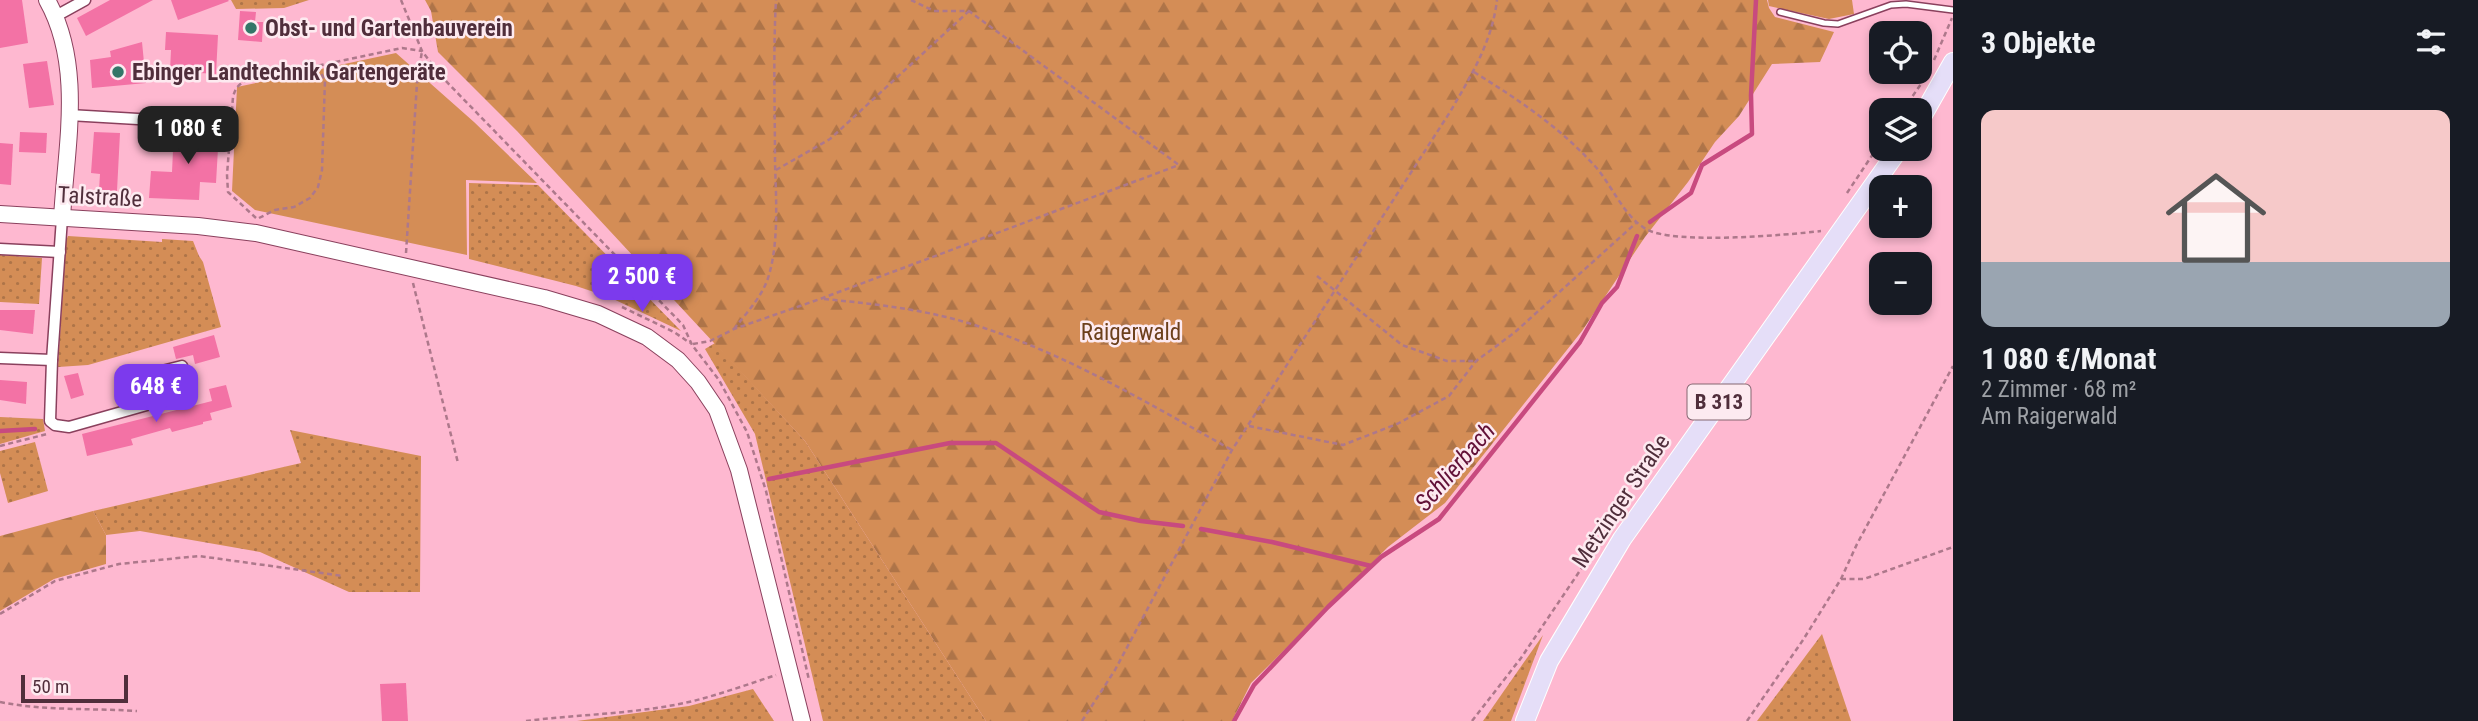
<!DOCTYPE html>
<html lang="de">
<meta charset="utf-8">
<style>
:root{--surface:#171b24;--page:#242831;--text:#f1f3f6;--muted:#9ea1a6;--line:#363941;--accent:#7c3aed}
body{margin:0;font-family:"Roboto Condensed",sans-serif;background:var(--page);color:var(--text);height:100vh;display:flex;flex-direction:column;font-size:26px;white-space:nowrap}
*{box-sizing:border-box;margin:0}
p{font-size:23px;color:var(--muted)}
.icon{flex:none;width:38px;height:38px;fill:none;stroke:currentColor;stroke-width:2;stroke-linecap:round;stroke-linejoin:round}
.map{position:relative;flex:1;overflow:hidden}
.side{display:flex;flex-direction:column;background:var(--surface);width:525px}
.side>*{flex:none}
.fabs{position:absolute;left:1869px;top:21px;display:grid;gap:14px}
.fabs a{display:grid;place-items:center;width:63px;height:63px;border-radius:14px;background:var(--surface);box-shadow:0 4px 10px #0003;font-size:35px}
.scale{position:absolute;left:21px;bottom:18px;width:107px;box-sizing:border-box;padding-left:7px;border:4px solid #502e3b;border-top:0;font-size:19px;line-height:24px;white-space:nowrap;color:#502e3b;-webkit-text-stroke:5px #fdeaf0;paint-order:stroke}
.price{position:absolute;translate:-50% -60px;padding:0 16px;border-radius:14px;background:var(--accent);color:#fff;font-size:23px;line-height:46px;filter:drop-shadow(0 2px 4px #0008)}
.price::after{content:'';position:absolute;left:50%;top:42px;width:21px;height:16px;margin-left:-10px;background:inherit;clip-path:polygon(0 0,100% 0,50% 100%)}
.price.selected{background:#222;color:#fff}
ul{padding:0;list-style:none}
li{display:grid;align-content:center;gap:14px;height:371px;padding:0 28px}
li+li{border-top:2px solid var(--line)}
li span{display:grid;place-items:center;height:217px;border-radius:14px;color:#555}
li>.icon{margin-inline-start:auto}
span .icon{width:126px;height:126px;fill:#fffc;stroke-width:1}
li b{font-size:30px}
h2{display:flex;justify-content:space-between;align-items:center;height:84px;padding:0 28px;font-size:30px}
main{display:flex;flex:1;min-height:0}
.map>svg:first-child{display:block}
.grass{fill:url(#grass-dots)}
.forest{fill:url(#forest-firs)}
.garden{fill:#d48d56}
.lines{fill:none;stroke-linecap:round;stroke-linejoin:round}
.stream{stroke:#c84a7f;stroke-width:4.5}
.building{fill:#f372a5}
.lane-casing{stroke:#8a405d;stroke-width:8}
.street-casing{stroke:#8a405d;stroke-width:13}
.secondary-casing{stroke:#8a405d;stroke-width:18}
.primary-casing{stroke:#fff;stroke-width:20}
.path{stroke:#ad788b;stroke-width:2.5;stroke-dasharray:5 3.5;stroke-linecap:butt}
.lane{stroke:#fff;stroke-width:5}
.street{stroke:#fff;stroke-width:10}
.secondary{stroke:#fff;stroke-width:16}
.primary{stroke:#e5def8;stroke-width:18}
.poi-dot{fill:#337668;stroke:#fdeaf0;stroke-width:2.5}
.labels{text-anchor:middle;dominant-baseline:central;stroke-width:5;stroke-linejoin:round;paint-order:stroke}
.shield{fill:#fdeaf0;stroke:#846671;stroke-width:2}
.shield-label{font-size:21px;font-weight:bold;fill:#502e3b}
.poi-label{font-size:23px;font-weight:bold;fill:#502e3b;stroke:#fdeaf0;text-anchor:start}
.street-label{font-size:23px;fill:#502e3b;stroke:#fdeaf0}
.park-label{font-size:23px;fill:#6c401c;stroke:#fdeaf0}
.water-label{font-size:24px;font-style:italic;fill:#621137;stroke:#fdeaf0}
</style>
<main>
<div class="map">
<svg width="1953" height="721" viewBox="0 0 1953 721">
<defs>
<pattern id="grass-dots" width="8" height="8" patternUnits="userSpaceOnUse" patternTransform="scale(1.75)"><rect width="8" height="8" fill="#d48d56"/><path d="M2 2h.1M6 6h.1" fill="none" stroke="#ae7448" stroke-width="1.8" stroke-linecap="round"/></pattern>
<pattern id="forest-firs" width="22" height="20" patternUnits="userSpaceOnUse" patternTransform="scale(1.75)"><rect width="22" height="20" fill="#d48d56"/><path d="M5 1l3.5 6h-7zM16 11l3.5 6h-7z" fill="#ae7448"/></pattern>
</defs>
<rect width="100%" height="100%" fill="#feb8d0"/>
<g class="grass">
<path d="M231,0h78l-25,8 -48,1z"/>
<path d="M469,183l69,2 143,146 -72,-34 -33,-11 -107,-27z"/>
<path d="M68,236l94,6v-3l31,2 6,15 4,6 18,65 -133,38 -30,2 8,-126z"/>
<path d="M0,255l42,3 -3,46 -39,-2z"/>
<path d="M715,343l90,98 181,280h-163l-68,-287 -50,-85z"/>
<path d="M0,417l43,2 2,12 -45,13z"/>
<path d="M290,430l131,26 -1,136h-71l-89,-40 -120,-21 -34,4 -13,-24 208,-48z"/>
<path d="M35,442l13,49 -40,12 -8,-30v-22z"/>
<path d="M1822,634l29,87h-94z"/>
<path d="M1543,635l-32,86h-28z"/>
<path d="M753,689l21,32h-197l112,-15z"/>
</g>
<g class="forest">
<path d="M425,0h1342l2,8 6,9 59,15 -14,30 -48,2 -33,52 -24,26 -27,40 -43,55 -63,94 -137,172 -57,44 -137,136 -19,38h-246l-181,-280 -288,-310 -79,-79 -7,-41z"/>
<path d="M93,511l13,24v29l-52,15 -54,32v-75z"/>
</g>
<g class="garden">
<path d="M1768,0h84l2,14 -25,5 -60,-13z"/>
<path d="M396,53l78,69 63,61 -71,-3 1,75 -212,-45 -23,-19 5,-104z"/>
</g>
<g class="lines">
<g class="stream">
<path d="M1650,222l41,-29 11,-28 50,-31 -1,-39 5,-95"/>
<path d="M0,431l35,-2"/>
<path d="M769,479l181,-36h46l103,69 42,9 42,5"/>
<path d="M1201,529l71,13 99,24"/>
<path d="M1234,721l20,-36 74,-78 53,-50 58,-38 141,-177 22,-39 15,-16 20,-51"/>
</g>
</g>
<g class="building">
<path d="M0,0h22l6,43 -28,5z"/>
<path d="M110,0h43l-67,36 -9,-18z"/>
<path d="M171,0h57l1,1 -51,19z"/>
<path d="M240,11l16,1 -1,10h8l-1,20 -24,-2z"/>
<path d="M166,32l52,3 -2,39 -46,-3 1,-21h-6z"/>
<path d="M142,42l4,41 -54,5 -2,-28 21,-3 -1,-6z"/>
<path d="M47,61l7,44 -25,3 -6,-44z"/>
<path d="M174,129l45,2 -3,52 -16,-1 -1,18 -50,-2 2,-27 21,1z"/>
<path d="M20,132l27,1 -1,20 -27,-1z"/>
<path d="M94,132l26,1 -3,58 -18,-1 1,-16 -9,-1z"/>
<path d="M0,143l13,1 -2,41 -11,-1z"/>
<path d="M0,310h35l-2,24 -33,-4z"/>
<path d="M214,335l6,22 -25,7 -2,-9 -17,4 -3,-12z"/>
<path d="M78,373l6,22 -13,4 -7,-23z"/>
<path d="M0,380l27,2 -1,22 -26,-4z"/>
<path d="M226,385l6,22 -22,6 2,7 -9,2v2l-31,8 -2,-4 -39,11 2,6 -46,11 -5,-22 130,-33 -3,-12z"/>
<path d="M406,683l2,38h-26l-2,-37z"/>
</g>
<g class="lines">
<defs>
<path id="lane" d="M1780,12l44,11 14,1 53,-19 15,-1 47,6"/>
<g id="street">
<path d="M56,16l29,-16"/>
<path d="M69,115l86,5"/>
<path d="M62,218l-10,142 -2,61 5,4 14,2 120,-34 -7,-27 -24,6 7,28"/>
<path d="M0,249l60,3"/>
<path d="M0,358l52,2"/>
</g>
<g id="secondary">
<path d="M47,0c37,66 19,146 15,218"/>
<path d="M0,214l198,12 58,7 288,65 54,16 49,23 31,23 20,22 19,28 22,60 63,251"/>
</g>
<g id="primary">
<path d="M1920,120l33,-58"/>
<path d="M1525,721l24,-60 73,-122 277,-390"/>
</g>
</defs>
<use href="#lane" class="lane-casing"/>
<use href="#street" class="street-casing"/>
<use href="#secondary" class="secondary-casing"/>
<use href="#primary" class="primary-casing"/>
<g class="path">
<path d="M401,0l21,51 19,25 242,249 9,20 27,35 28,52 19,59 43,189"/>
<path d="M911,0l23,11h35l210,154"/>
<path d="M1934,60l18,-42"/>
<path d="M1474,72c43,27 83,53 118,91 19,19 30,52 54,66 27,16 141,6 175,2"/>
<path d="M1903,110l18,-26"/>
<path d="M776,170l54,-31 139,-128"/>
<path d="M1847,193l34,-51"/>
<path d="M256,218l-28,-26 -1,-17 6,-78c2,-8 5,-12 12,-16l157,-33 20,3"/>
<path d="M259,218l16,-8 19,-3 16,-9 8,-11 4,-17 3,-90 -8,-13"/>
<path d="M406,253l11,-170 5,-32"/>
<path d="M1317,276l85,69 45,16h28"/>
<path d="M413,283l45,180"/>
<path d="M824,299c41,4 81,8 122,18 101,25 196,83 286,133"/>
<path d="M622,307l52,25 16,11"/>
<path d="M734,329c13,-17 29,-33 35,-54 10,-35 7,-76 6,-113 0,-54 -2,-108 1,-162"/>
<path d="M693,344l17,-3 24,-12 86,-30 359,-134"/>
<path d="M1249,426l94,19 54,-21 52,-28 27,-35 38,-28 122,-110"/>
<path d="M0,446l47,-12"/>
<path d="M1841,579h23l89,-32"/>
<path d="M0,614l55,-33 64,-17 80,-8 144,20"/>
<path d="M0,702c45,9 91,6 137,9"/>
<path d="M526,721c55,-7 113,-7 167,-20 28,-7 56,-17 83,-26"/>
<path d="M1082,721l33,-51 117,-220 218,-338c21,-36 42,-70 47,-112"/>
<path d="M1472,721l49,-63 85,-126"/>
<path d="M1747,721l56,-81 38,-61 16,-35 96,-178"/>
</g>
<use href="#lane" class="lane"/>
<use href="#street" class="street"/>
<use href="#secondary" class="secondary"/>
<use href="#primary" class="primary"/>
</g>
<g class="poi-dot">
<circle cx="251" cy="28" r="7"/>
<circle cx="118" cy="72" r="7"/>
</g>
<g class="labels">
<rect class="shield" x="1687.5" y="384.5" width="63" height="35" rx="5"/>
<g class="shield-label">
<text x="1719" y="402">B 313</text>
</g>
<g class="poi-label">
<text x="265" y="28">Obst- und Gartenbauverein</text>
<text x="132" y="72">Ebinger Landtechnik Gartengeräte</text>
</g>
<g class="street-label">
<text transform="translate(100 197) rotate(3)">Talstraße</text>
<text transform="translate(1621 501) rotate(-56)">Metzinger Straße</text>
</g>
<g class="park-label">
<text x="1131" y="332">Raigerwald</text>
</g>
<g class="water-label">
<text transform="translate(1455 467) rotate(-49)">Schlierbach</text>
</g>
</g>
</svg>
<div class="fabs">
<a><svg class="icon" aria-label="locate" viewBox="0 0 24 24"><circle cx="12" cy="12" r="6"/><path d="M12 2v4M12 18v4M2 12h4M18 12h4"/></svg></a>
<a><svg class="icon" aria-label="layers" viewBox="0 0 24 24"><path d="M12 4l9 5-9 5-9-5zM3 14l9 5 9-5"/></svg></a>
<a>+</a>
<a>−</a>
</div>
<div class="scale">50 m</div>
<b class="price selected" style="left:188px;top:166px">1 080 €</b>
<b class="price" style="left:642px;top:314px">2 500 €</b>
<b class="price" style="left:156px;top:424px">648 €</b>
</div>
<section class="side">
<h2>3 Objekte<svg class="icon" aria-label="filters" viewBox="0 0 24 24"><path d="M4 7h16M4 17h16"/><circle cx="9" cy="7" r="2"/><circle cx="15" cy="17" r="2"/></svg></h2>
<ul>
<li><span style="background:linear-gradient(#f6c9c9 70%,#9aa5b1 0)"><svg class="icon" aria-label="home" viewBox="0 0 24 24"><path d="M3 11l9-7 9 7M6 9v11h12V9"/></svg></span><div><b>1 080 €/Monat</b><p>2 Zimmer · 68 m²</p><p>Am Raigerwald</p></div></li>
</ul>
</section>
</main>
